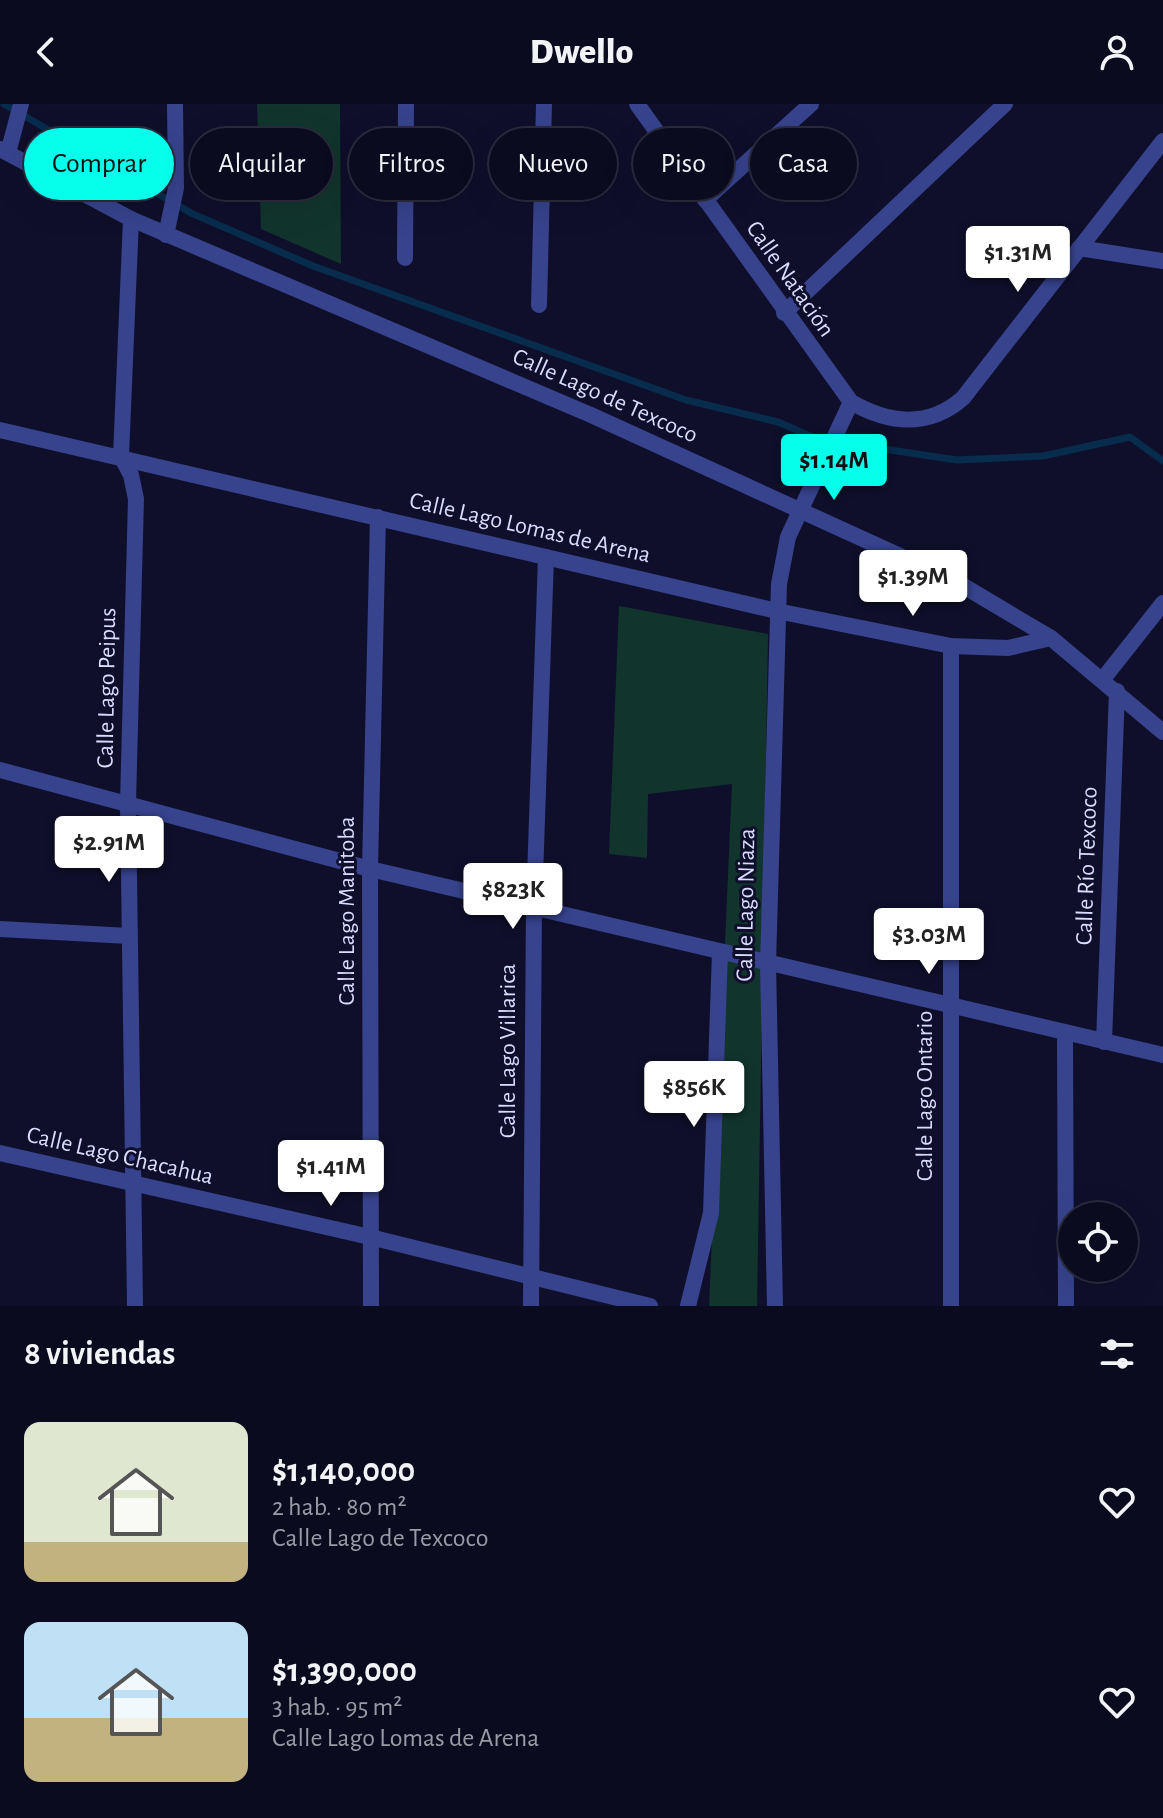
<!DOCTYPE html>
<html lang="es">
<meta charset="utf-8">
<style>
:root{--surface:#0b0b20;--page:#19192d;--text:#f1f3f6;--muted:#9a9ba5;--line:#2b2b3e;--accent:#05ffea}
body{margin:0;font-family:"Alegreya Sans",sans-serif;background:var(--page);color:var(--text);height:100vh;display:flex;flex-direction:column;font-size:30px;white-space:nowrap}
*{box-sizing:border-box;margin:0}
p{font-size:26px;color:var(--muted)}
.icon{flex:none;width:44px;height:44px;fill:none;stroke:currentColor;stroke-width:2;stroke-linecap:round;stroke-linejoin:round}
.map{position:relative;height:1202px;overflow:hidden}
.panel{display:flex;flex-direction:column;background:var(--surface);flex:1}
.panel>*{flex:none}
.hud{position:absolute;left:24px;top:24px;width:1116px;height:72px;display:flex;gap:16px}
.fabs{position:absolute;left:1058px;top:1098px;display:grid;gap:16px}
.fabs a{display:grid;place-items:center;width:80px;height:80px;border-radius:50%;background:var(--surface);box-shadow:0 8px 32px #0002,0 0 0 2px var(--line);font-size:40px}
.price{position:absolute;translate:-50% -68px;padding:0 18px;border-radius:8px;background:#fff;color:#222;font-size:26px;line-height:52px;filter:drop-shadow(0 2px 4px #0008)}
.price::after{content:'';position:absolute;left:50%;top:48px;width:24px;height:18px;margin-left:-12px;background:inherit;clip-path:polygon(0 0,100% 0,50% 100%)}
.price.on{background:var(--accent);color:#111}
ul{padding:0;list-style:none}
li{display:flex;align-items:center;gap:24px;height:200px;padding:0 24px}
li span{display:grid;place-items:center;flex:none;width:224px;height:160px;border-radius:16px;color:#555}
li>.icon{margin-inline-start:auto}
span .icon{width:96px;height:96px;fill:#fffc;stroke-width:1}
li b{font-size:34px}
h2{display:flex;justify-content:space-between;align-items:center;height:96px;padding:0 24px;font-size:34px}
.pill{padding:0 28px;border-radius:36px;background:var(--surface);box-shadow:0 8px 32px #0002,0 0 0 2px var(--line);font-size:28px;line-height:72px}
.pill.on{background:var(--accent);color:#111}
header{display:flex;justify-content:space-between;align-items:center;height:104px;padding:0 24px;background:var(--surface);font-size:36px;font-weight:800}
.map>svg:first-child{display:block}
.green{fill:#11352d}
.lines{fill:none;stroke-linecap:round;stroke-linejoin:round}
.stream{stroke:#072c4c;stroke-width:7}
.minor{stroke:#37438d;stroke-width:16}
.labels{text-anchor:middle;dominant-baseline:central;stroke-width:6;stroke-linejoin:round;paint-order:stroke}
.street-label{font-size:24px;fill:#d9dbff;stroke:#0f0f2b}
</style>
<header><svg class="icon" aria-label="back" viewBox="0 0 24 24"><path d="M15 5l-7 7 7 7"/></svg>Dwello<svg class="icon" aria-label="person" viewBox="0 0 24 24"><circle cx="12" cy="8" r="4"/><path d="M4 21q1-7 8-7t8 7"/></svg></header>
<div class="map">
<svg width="1163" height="1202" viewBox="0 0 1163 1202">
<rect width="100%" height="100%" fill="#0f0f2b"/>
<g class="green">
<path d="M257,0h83l1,160 -80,-35z"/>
<path d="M619,502l149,28 -11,672h-48l23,-522 -84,10 -1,64 -38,-4z"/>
</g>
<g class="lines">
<path class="stream" d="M4,0l187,109 122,53 373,134 92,22 39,17 140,21 86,-4 87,-19 33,24"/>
<g class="minor">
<path d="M637,0l214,298c38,22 78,26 112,-4l200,-257"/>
<path d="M0,45l131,70 460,196 364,166 96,57 112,94"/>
<path d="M8,49l13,-49"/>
<path d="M705,96l106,-96"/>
<path d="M131,115l-10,237 10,19 5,24 -8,304 7,503"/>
<path d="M166,131l10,-47 -1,-84"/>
<path d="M1079,144l84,13"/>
<path d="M405,154l1,-154"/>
<path d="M539,201l5,-201"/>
<path d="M784,209l221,-209"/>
<path d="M0,326l777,181 174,35 57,2 43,-10"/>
<path d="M1103,575l60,-76"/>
<path d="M0,666l370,99 793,186"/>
<path d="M0,825l129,7"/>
<path d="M1065,929l1,273"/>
<path d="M1104,938l13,-351"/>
<path d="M0,1049l370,84 280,69"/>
<path d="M371,1202l-1,-437 8,-352"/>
<path d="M531,1202l3,-400 12,-349"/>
<path d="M688,1202l23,-93 9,-261"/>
<path d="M775,1202l-7,-342 11,-380 9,-47 63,-135"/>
<path d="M951,1202v-660"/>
</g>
</g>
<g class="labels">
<g class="street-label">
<text transform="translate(790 175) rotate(55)">Calle Natación</text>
<text transform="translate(605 292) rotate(24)">Calle Lago de Texcoco</text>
<text transform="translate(530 424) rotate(13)">Calle Lago Lomas de Arena</text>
<text transform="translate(107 584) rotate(-89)">Calle Lago Peipus</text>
<text transform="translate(1087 762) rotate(-88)">Calle Río Texcoco</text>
<text transform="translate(746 801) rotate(-89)">Calle Lago Niaza</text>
<text transform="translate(347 807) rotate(-90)">Calle Lago Manitoba</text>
<text transform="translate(508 947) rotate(-90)">Calle Lago Villarica</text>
<text transform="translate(925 992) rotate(-90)">Calle Lago Ontario</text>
<text transform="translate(120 1052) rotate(13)">Calle Lago Chacahua</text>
</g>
</g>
</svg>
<div class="fabs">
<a><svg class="icon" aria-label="locate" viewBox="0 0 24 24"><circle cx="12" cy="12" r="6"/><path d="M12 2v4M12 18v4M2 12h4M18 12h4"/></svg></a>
</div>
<b class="price" style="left:1018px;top:190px">$1.31M</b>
<b class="price on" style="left:834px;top:398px">$1.14M</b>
<b class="price" style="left:913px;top:514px">$1.39M</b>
<b class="price" style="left:109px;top:780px">$2.91M</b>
<b class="price" style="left:513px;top:827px">$823K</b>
<b class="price" style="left:929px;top:872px">$3.03M</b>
<b class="price" style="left:694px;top:1025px">$856K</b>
<b class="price" style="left:331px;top:1104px">$1.41M</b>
<div class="hud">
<a class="pill on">Comprar</a>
<a class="pill">Alquilar</a>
<a class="pill">Filtros</a>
<a class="pill">Nuevo</a>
<a class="pill">Piso</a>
<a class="pill">Casa</a>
</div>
</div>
<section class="panel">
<h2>8 viviendas<svg class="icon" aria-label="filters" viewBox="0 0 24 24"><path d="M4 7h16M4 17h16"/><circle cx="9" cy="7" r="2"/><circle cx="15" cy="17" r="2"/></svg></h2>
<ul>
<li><span style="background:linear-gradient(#dfe7d0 75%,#c2b280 0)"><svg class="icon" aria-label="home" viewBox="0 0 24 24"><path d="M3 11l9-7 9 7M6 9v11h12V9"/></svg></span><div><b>$1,140,000</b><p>2 hab. · 80 m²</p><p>Calle Lago de Texcoco</p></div><svg class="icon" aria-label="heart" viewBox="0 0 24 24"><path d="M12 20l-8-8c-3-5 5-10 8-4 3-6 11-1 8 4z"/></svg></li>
<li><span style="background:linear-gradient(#bfe0f5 60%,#c2b280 0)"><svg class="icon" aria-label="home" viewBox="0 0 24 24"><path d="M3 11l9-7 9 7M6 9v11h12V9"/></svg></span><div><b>$1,390,000</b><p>3 hab. · 95 m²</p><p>Calle Lago Lomas de Arena</p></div><svg class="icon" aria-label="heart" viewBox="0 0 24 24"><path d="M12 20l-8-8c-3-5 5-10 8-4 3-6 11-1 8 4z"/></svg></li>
</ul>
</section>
